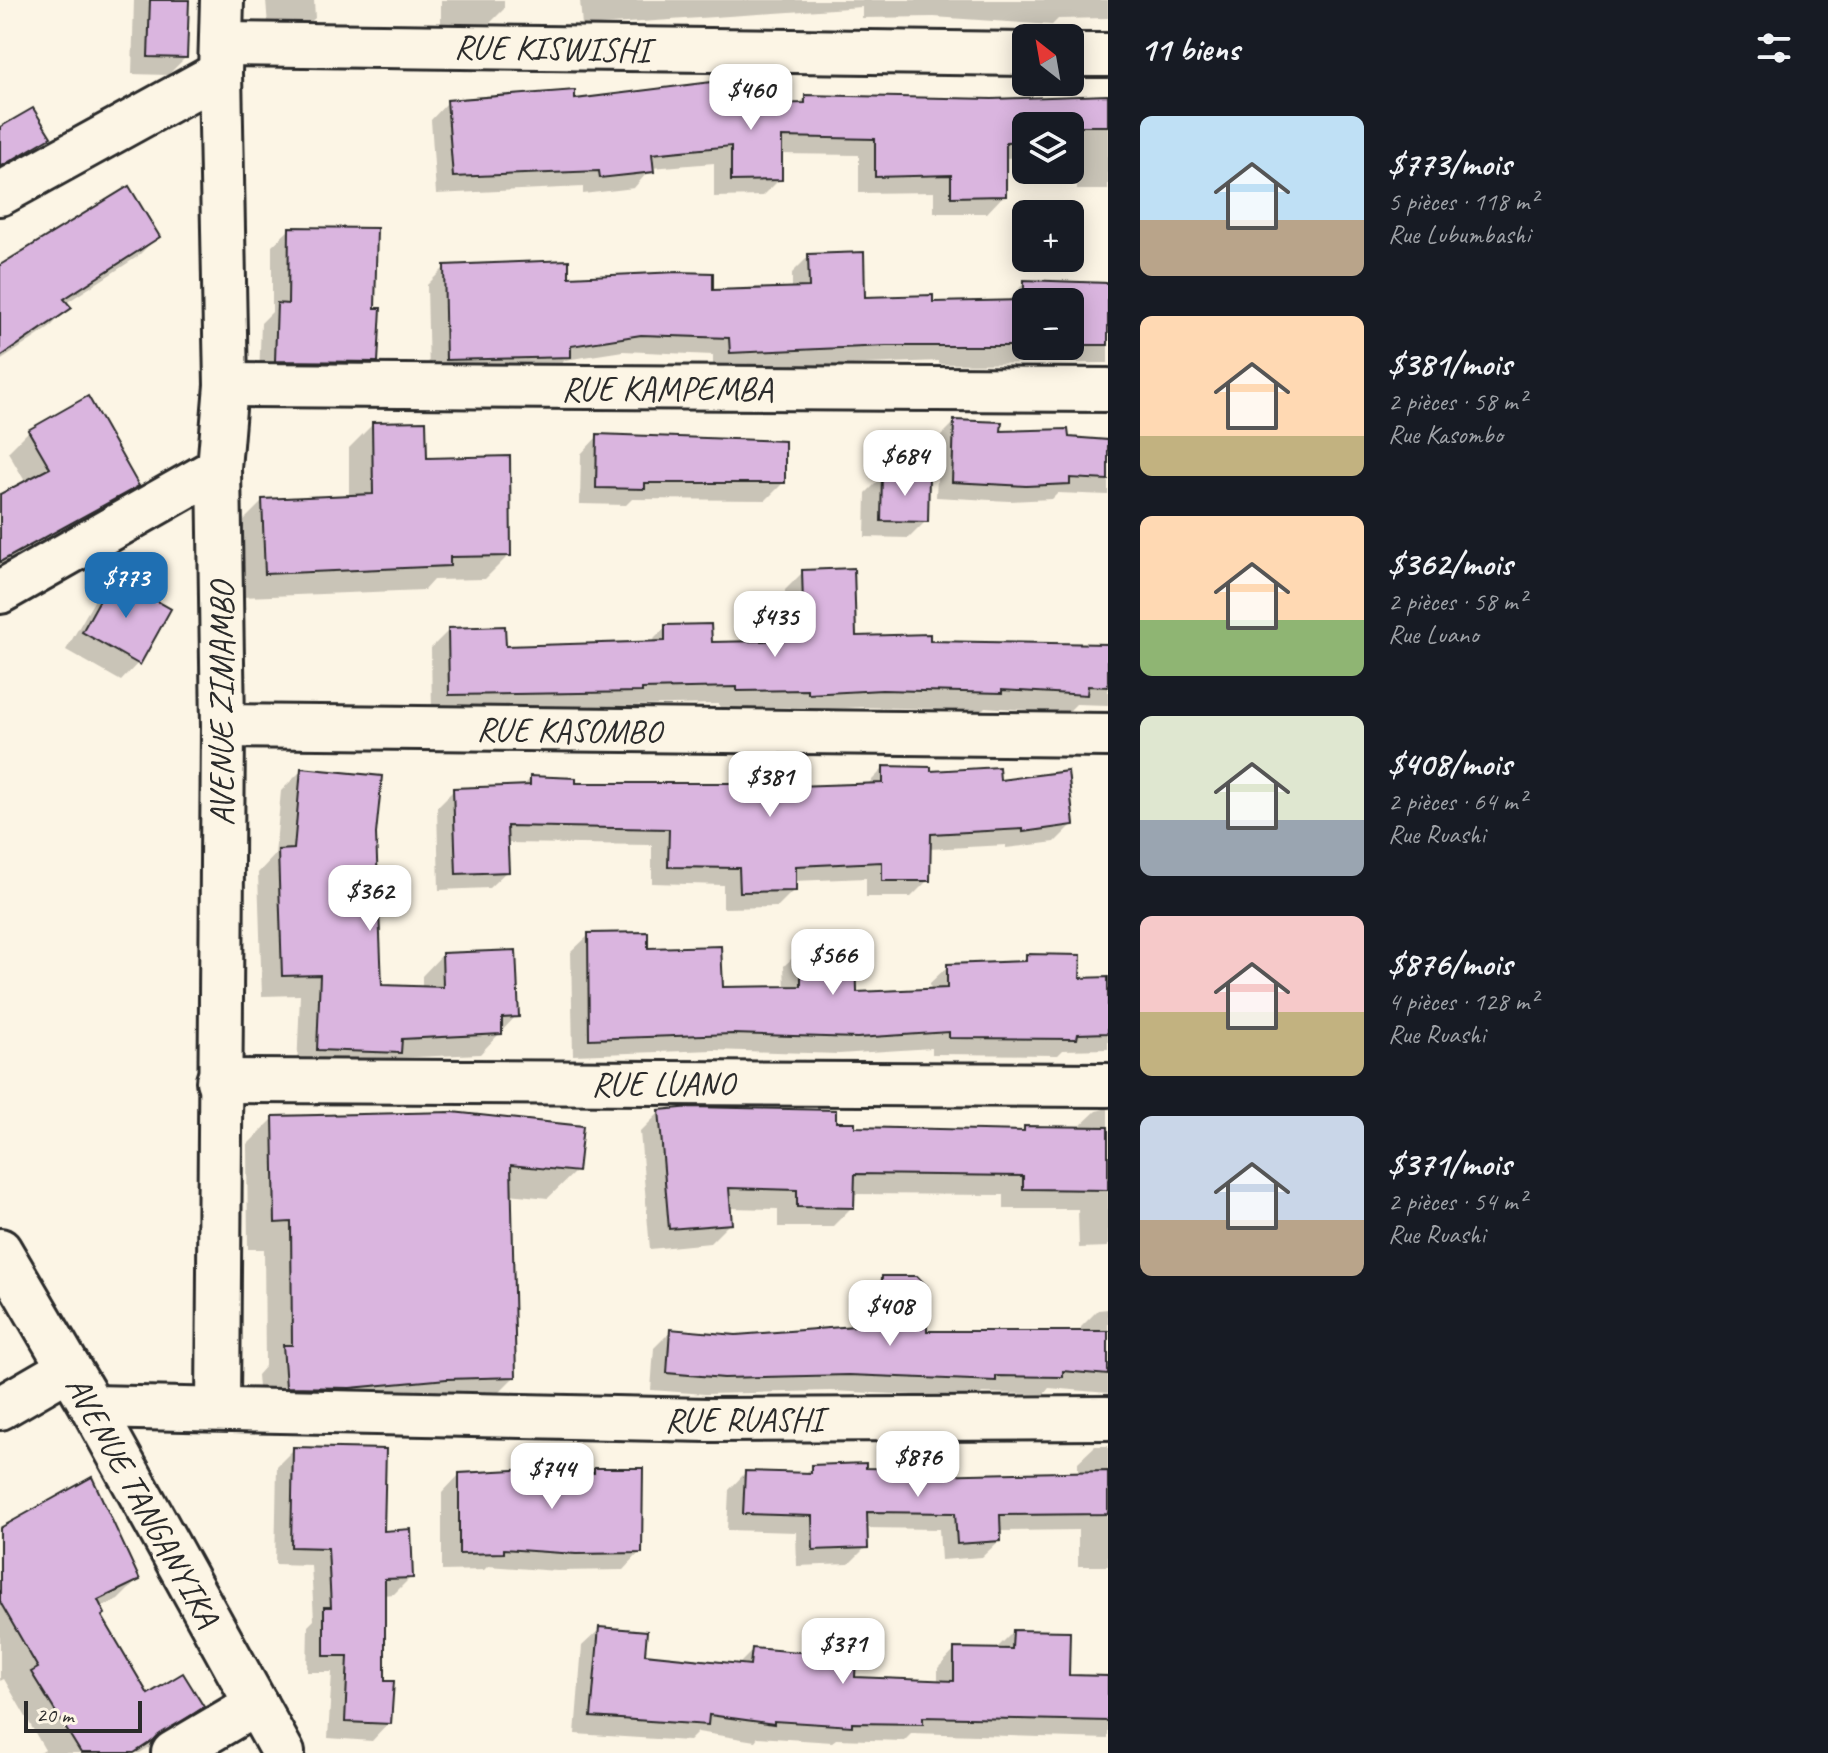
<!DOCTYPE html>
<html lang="fr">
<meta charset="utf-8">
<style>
:root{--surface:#171b24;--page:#242831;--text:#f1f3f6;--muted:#9ea1a6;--accent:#1f6fb2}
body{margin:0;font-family:Caveat,sans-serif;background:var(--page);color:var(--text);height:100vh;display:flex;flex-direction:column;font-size:30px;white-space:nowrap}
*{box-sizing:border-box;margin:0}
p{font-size:26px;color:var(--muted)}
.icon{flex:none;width:44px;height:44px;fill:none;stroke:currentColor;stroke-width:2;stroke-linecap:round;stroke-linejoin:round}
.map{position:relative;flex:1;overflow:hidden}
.sheet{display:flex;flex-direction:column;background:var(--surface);width:720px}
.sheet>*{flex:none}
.needle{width:52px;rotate:329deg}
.controls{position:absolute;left:1012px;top:24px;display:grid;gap:16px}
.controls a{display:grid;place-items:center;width:72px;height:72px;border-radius:12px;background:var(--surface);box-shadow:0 4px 20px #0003;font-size:40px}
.scale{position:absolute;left:24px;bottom:20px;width:118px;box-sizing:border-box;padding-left:8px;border:4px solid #2b2b2b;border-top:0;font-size:22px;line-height:28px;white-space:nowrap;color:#2b2b2b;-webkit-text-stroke:6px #fcf5e5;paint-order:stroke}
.price{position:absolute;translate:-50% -68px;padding:0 18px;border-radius:16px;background:#fff;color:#222;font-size:26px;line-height:52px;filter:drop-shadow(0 2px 4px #0008)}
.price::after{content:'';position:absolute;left:50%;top:48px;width:24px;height:18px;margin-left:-12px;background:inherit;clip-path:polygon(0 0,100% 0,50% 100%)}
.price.selected{background:var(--accent);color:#fff}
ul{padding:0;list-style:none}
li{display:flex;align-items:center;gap:24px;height:200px;padding:0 32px}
li span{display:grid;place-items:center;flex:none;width:224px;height:160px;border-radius:12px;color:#555}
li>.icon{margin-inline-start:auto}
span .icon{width:96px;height:96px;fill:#fffc;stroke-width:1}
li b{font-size:34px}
h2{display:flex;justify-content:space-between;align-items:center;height:96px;padding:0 32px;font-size:34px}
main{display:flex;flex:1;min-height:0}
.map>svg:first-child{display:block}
.shadow{fill:#0003;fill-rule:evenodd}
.building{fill:#dab5df;stroke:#2b2b2b;stroke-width:2}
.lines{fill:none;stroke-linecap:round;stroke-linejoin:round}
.minor-casing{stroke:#2b2b2b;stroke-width:48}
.minor{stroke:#fcf5e5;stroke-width:42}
.labels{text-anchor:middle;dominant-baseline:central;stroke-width:7;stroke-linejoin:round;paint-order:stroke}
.street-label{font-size:34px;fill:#2b2b2b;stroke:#fcf5e5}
</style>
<main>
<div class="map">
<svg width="1108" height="1753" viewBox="0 0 1108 1753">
<rect width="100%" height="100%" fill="#fcf5e5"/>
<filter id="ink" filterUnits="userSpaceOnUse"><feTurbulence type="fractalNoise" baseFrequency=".0125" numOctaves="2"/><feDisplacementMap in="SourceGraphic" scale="16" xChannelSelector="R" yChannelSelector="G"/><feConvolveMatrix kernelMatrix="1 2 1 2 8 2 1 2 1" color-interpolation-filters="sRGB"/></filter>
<g filter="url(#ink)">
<g class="shadow">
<path d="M134,0h53l-1,57 -18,18 -36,-1z"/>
<path d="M266,0h48l1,18 -9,8h-38z"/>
<path d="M441,0h63v9l-18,18 -45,-2z"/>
<path d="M580,0h528v18l-50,1 -6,6 -118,-8 -72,1v-11l-280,19z"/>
<path d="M1108,94v96h-31v-34h-7v-30h-44v31l-22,1v37l-17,18h-53v-21l-75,1v-38l-79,-1v25l-17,17 -49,1v-34l-63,5 -17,20 -51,6v-7l-147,7 -5,-74 17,-18 125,-1 147,6 78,-2 8,-8 186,4z"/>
<path d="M0,129l48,7 -17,18 -31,18z"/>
<path d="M290,229l83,81 3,51 -17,17h-100l2,-55 11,-11v-66z"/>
<path d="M158,236l-21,21 -71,46 3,5 -21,21 -48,32v-91z"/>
<path d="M809,256l54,43 68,5 76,-2 18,-20 83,1v80l-169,1v-3l-226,9v-15l-90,-4 -58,9 -13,13 -123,3 -2,-91 18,-18 265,25 82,-2v-17zM1026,302h44v44h-44z"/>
<path d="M955,422l44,11 109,9v53l-50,-2 -6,6 -43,2 -73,-4 3,-59z"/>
<path d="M373,424l52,36 84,95 -24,24 -52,1 -9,10 -182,7 -3,-72 24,-24 86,-4v-49z"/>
<path d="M29,431l107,54 -20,21 -116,66v-76l26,-13 -18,-31z"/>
<path d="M598,436l185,47 -17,17 -134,-1 -6,6 -46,-1 1,-50z"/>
<path d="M883,476l43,45 -17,17 -44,-1 1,-44z"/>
<path d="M803,572l51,66 254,9v58l-32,-1 -9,9 -82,-6 -3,3 -120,-3 -71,4 -1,-4 -70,1 -1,-4 -94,2 -4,4 -189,2 -1,-64 18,-18 55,18 146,-5 16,-16 44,17 76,-2 -1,-52z"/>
<path d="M114,579l24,84 -17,18 -55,-31 31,-54z"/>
<path d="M884,768l114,14 74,43 -17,17 -49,6v-3l-77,4 -1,31 -17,17h-45v-19l-72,3v9l-17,17 -54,1v-23l-71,-2v-38l-146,-2 1,28 -18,17 -50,2 -2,-83 17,-17 68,-3 9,-9 43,7 219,3 73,-2z"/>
<path d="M302,770l72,63 6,154 42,1v-12l20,-21 74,61 -36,38 -87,4 -15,15 -81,-3 3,-75 -38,1 -4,-123 17,-18 6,-64z"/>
<path d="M589,935l57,15 75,39 64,-1 -1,-22 18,-17 53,46 76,-4 -1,-8 18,-17 71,-2 8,-8 51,24 30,-1v70l-45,1 -5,5 -126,-1v-6l-93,6 -125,-4 -141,5 -2,-103z"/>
<path d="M1108,1108v139l-29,1 -1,-39h-74v-14l-152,-1v13l-20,20h-54v-18l-49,-1 1,15 -20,20 -60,6 -10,-117 20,-20 174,12 19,5 167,4 5,-5h53l18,-17z"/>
<path d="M274,1118l302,53 -28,27 -39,-4 5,183 -27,27 -227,10 -3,-39 8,-9 -1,-117h-16l-1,-104z"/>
<path d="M882,1278l43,55h156v-6l17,-17 10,-1v84l-59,-5 -5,6 -62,-1 -5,5 -146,-7 -126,3 -54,-4 3,-42 17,-17 65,6 129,-10v-31z"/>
<path d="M1095,1446h13v120h-30v-36l-80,1 1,10 -17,16 -41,3 -2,-31 -74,-1 1,19 -17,17 -52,2 -1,-34 -69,-2 2,-40 16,-17 59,2 8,-8 114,10 152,-3v-12z"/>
<path d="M294,1449l87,84 30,44 -17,17 -11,1v88l6,40 -17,18 -44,-3 4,-66h-25l1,-46 6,-6 -3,-55 -36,-1 2,-98z"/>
<path d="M595,1470l45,82 -17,18 -66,1 -69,-5 -4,4 -42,1v-78l17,-18h131z"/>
<path d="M0,1531l138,49 -20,20 -18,8v8l47,81 54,10 -20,20 -41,26h-100l5,-3 -41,-71 -4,2z"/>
<path d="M600,1629l43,26 94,11 16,-16 100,28 85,4v-14l17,-18 41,-1 17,-17 54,45h41v62l-196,-6 -8,8 -68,-2 -4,3 -74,-5 -3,4 -57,-9 -9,9 -114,-7 7,-88z"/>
</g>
<g class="building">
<path d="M150,0h39l-2,58 -39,-1z"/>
<path d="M719,81l3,24 83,-2v-8l187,4 116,-4v31h-82v15l-20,1v54l-55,1v-22l-76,2v-38l-93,-2v43l-51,1v-35l-79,8 2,18 -54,6 -1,-7 -146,6 -6,-77 128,-10v9z"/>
<path d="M33,108l18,29 -51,30v-40z"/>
<path d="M129,186l31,51 -96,62 8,9 -72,49v-92z"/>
<path d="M289,227l88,1 -2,80h6l-3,54 -103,-1 2,-58 11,1z"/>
<path d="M864,252l1,45 68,-2v7l91,-2v-20l84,3v62h-38v-43h-44v44h-140l-156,7 -1,-15 -88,-3 -70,11v11l-125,3 -2,-95 125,-5v17l109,-5 35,1v17l96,-3 -1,-33z"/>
<path d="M88,396l51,90 -139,76v-68l50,-26 -22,-38z"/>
<path d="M954,420l48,2 -1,9 67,-2 1,8 39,3v40l-38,-2v6l-44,2 -74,-4z"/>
<path d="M426,421l1,37 83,-2 1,100 -61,1v9l-185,8 -3,-75 111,-5 -1,-72z"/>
<path d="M597,434l188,7v42h-140v6l-49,-1z"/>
<path d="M882,474l47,1 -1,47 -47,-1z"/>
<path d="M854,568l2,68 74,-2v7l178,3v43l-20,-1 -1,9 -85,-5v3l-120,-3 -74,4v-4l-71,1v-4l-95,2v3l-193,3 -1,-67 57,-2 1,20 159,-5v-16l46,-1 1,18 92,-2 -2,-70z"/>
<path d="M113,576l58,33 -31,56 -58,-33z"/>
<path d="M883,766l48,1v4l68,-4 1,13 68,-9 6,54 -51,7v-3l-92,5 -1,47h-48v-19l-86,4v25l-56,1 -1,-24 -71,-1 1,-38 -162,-3 2,46 -53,2 -3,-86 77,-3v-9l46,2v5h219v3l88,-3z"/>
<path d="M301,768l81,8 -6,58 6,151 61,2 -1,-34 74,-3 3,67 -17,1v16l-100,5 -1,14 -84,-3 3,-75 -38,1 -4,-126 16,-1z"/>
<path d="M648,932v16l73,-2 2,41 78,-1v-39l55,-1 1,46 90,-4v-24l79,-3v-7l55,1 -1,23 28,-1v56l-30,1 -1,5 -128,-1v-6l-92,6 -124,-4 -144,5 -1,-106z"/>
<path d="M692,1107l144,3v12h19v5l169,4v-5l84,1v63l-85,-1v-13l-168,-2 -1,34 -57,-1v-17l-68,-2 3,36 -63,5 -10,-119z"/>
<path d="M452,1112l131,14 -5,46 -67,-7 5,212 -69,2 -97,9 -64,-1 -3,-42h9l-1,-123 -16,1 -2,-107z"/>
<path d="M882,1276h35l10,10v45h181v44l-45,-4v6l-67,-1v5l-147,-6 -125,3 -57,-5 3,-44 66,6 145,-11z"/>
<path d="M293,1447l93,2 -2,82 27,-2 2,49 -28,1v102h9l-3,43 -46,-2 3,-66h-24v-49h7l-3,-59 -37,-1z"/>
<path d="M866,1463v5l62,1v6l180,-4v43l-108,1 1,26 -44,3 -2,-31 -88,-1 1,36 -55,2 -1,-34 -69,-2 2,-43 66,2v-8z"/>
<path d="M594,1468h49l-1,85 -66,1 -72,-5v4l-45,1v-81l72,-4 63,4z"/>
<path d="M92,1477l48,103 -42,20 7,14 -3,2 46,78 35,-21 21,34 -70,46h-53l-50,-81 7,-4 -38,-66v-74z"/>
<path d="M599,1627l48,4 -2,23 105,11 2,-17 104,9 -1,20 99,4v-33l58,1 1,-19 57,1 -1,44 39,1v45l-185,-4v7l-71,-1v3l-78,-5v3l-65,-9 -1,10 -117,-8z"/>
</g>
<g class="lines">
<defs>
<g id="minor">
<path d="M223,44l803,10"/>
<path d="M1070,55h38"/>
<path d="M0,194l220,-121"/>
<path d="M226,385l882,5"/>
<path d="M0,592l219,-124"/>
<path d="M223,726l885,9"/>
<path d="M218,1081l890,4"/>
<path d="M0,1250l92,157 191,346"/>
<path d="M92,1407l616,13 400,-2"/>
<path d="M0,1408l69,-40"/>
<path d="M218,1408l5,-682 -4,-258 7,-83 -6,-312 2,-73"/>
<path d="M173,1753l83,-49"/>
</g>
</defs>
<use href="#minor" class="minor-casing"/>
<use href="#minor" class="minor"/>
</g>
</g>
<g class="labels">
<g class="street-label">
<text transform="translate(552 48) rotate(1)">RUE KISWISHI</text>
<text x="667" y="388">RUE KAMPEMBA</text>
<text transform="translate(221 704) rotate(-90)">AVENUE ZIMAMBO</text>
<text transform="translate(569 730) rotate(1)">RUE KASOMBO</text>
<text x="663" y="1083">RUE LUANO</text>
<text x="744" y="1419">RUE RUASHI</text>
<text transform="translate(143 1501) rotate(61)">AVENUE TANGANYIKA</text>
</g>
</g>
</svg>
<div class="controls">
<a><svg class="needle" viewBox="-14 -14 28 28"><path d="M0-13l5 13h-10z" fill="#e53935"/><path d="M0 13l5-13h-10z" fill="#9ea1a6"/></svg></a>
<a><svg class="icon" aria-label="layers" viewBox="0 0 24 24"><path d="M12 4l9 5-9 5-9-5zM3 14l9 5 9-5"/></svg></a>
<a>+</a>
<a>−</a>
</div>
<div class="scale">20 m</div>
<b class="price" style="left:751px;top:132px">$460</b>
<b class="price" style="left:905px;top:498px">$684</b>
<b class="price selected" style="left:126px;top:620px">$773</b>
<b class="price" style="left:775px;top:659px">$435</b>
<b class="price" style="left:770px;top:819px">$381</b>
<b class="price" style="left:370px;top:933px">$362</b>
<b class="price" style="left:833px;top:997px">$566</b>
<b class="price" style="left:890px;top:1348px">$408</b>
<b class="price" style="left:918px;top:1499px">$876</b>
<b class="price" style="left:552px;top:1511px">$744</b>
<b class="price" style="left:843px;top:1686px">$371</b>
</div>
<section class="sheet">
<h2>11 biens<svg class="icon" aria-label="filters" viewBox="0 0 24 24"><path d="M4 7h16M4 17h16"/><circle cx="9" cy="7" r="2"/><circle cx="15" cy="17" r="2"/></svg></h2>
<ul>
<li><span style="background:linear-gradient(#bfe0f5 65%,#b9a48a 0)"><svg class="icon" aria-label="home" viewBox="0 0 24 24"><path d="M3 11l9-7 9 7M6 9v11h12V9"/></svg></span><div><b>$773/mois</b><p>5 pièces · 118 m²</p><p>Rue Lubumbashi</p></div></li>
<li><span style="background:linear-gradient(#ffd9b3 75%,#c2b280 0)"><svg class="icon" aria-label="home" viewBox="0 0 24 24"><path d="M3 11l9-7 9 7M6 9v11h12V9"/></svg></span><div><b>$381/mois</b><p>2 pièces · 58 m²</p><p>Rue Kasombo</p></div></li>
<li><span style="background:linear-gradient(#ffd9b3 65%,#8fb573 0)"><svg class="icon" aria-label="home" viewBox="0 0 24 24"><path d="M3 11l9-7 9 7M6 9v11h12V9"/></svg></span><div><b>$362/mois</b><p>2 pièces · 58 m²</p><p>Rue Luano</p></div></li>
<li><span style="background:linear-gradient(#dfe7d0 65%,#9aa5b1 0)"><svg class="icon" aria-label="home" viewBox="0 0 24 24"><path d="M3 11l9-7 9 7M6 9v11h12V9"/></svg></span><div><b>$408/mois</b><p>2 pièces · 64 m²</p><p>Rue Ruashi</p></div></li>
<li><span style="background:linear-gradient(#f6c9c9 60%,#c2b280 0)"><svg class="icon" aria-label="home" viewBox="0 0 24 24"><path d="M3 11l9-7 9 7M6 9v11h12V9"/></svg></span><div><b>$876/mois</b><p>4 pièces · 128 m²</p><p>Rue Ruashi</p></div></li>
<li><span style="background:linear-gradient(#c9d6e8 65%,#b9a48a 0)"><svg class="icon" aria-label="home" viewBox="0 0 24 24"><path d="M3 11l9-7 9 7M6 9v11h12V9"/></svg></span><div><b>$371/mois</b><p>2 pièces · 54 m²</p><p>Rue Ruashi</p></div></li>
</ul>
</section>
</main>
